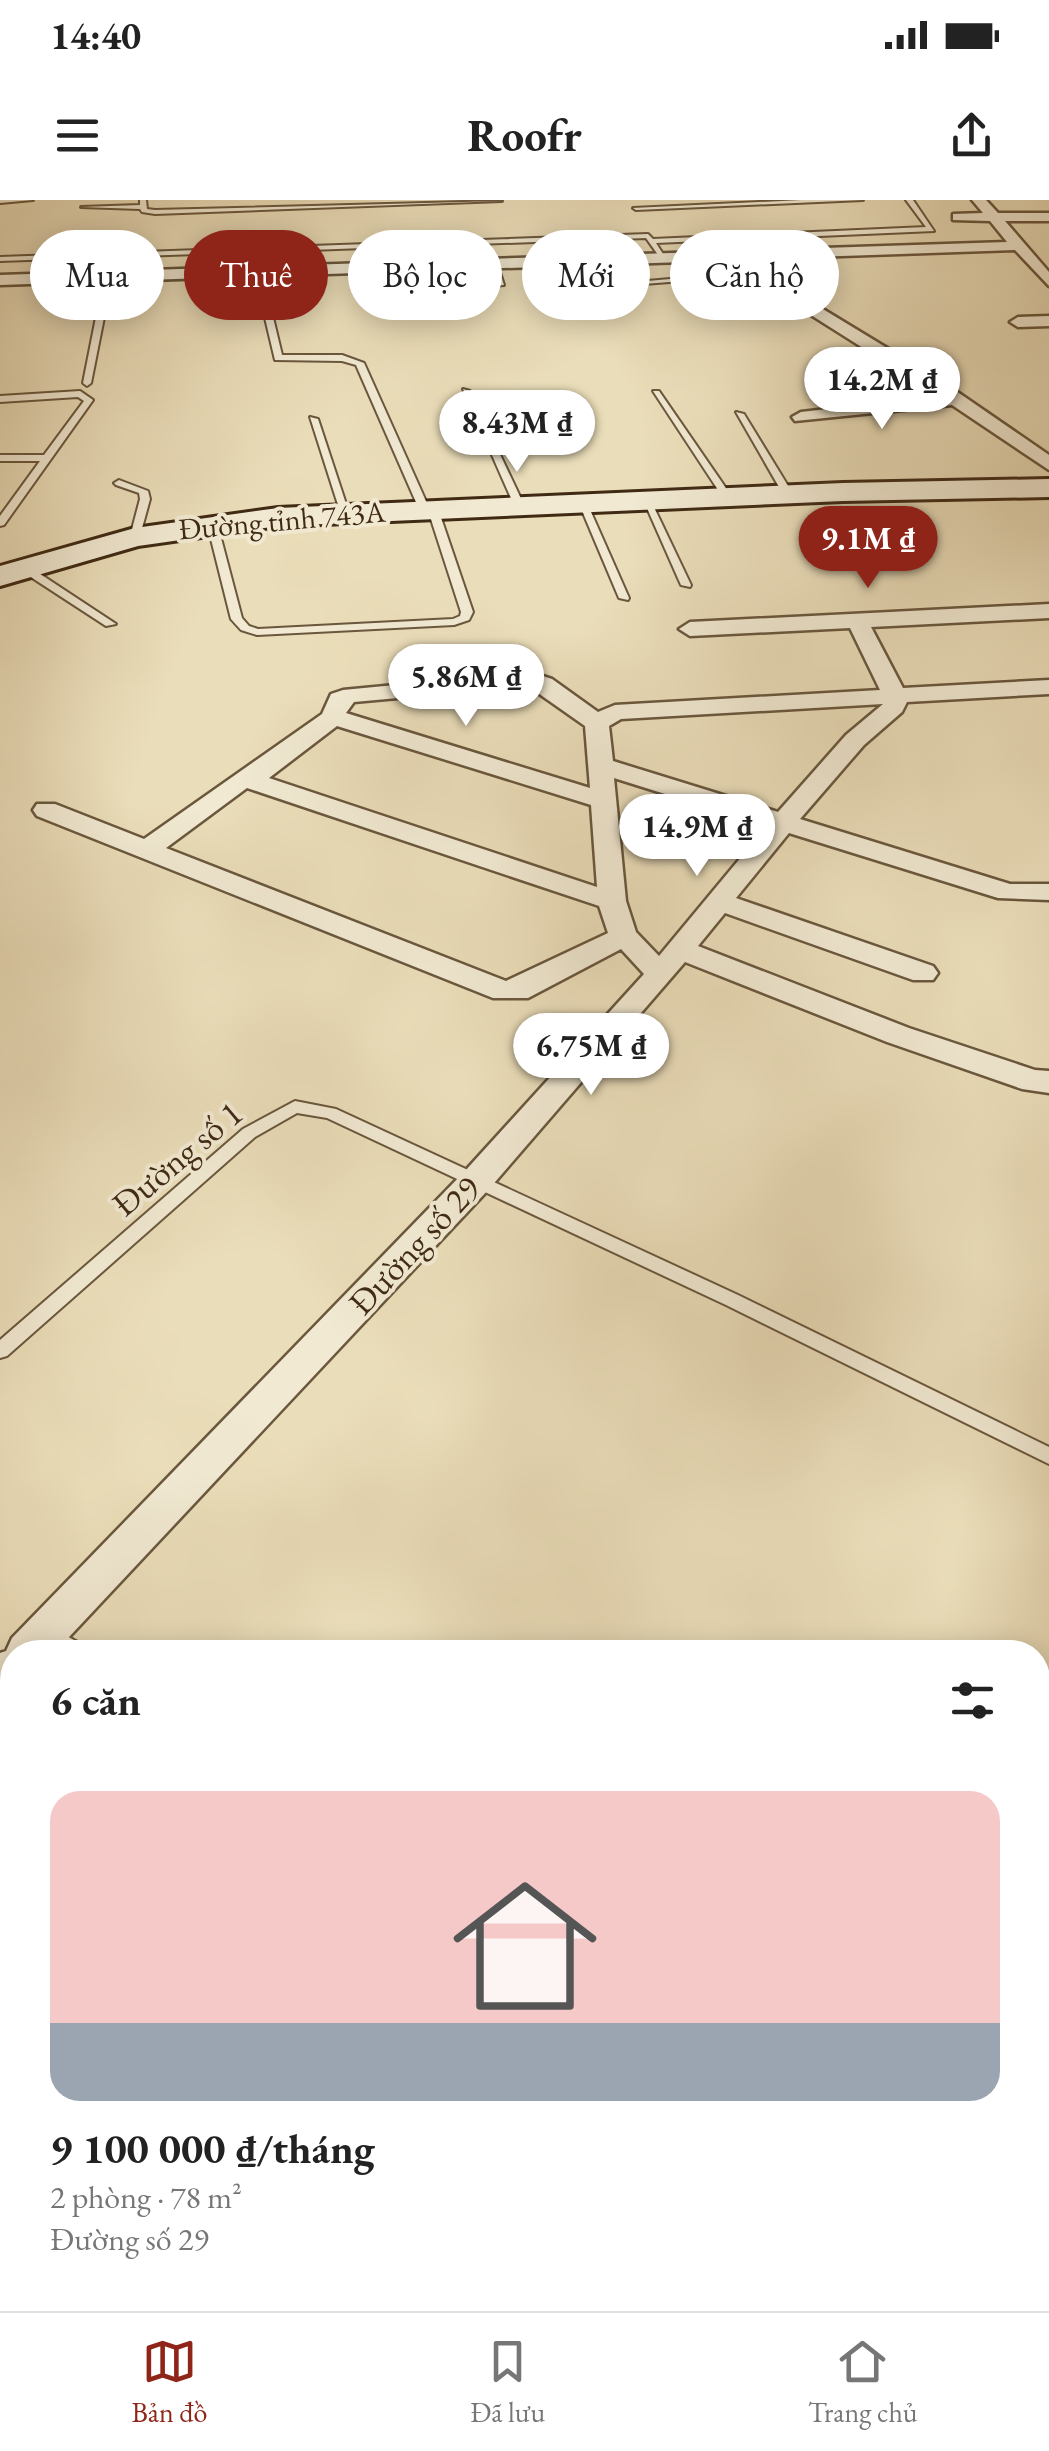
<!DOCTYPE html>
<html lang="vi">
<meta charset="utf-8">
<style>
:root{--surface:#fff;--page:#f2f2f2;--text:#222;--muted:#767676;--line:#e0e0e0;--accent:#8f2418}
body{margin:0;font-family:"EB Garamond",serif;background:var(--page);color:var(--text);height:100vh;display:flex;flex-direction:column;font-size:38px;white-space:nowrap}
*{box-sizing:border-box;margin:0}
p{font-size:32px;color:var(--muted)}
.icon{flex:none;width:55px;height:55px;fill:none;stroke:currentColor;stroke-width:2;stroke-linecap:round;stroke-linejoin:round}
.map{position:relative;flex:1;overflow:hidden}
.sheet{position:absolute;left:0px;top:1440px;width:1050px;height:672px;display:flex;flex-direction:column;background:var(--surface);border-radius:40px 40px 0 0;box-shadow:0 5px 25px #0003}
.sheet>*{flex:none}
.banner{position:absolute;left:30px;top:30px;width:990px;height:90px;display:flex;gap:20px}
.price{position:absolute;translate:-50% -85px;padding:0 22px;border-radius:35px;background:#fff;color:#222;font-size:32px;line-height:65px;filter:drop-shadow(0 2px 5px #0008)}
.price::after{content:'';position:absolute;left:50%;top:60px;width:30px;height:22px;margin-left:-15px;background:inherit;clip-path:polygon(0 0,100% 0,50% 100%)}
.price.selected{background:var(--accent);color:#fff}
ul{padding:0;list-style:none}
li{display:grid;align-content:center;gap:20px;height:530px;padding:0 50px}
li+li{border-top:2px solid var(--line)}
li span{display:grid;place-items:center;height:310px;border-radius:30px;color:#555}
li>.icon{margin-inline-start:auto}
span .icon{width:180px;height:180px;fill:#fffc;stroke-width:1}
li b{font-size:42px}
h2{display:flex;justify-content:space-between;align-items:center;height:120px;padding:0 50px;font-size:42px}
.tag{padding:0 35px;border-radius:45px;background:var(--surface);box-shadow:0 5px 25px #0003;font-size:35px;line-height:90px}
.tag.selected{background:var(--accent);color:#fff}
.status{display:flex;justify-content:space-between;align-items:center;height:70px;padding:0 50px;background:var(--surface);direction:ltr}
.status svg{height:28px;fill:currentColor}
header{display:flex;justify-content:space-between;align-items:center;height:130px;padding:0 50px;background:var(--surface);font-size:45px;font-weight:700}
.tabs{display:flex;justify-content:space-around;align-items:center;height:140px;border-top:2px solid var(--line);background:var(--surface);font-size:28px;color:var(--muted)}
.tabs a{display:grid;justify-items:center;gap:5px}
.tabs .selected{color:var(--accent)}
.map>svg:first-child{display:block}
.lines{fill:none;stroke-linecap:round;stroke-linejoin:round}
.service-casing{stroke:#6a573d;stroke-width:4}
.minor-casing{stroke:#6a573d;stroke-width:5}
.secondary-casing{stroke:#402a14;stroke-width:6}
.service{fill:#f1e9d2;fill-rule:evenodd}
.minor{fill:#f1e9d2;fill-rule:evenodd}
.secondary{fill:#f1e9d2;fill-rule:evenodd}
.labels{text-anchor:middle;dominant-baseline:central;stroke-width:8;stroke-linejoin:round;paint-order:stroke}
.far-street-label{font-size:30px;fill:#402a14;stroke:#f1e9d2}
.street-label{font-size:35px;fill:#402a14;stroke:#f1e9d2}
</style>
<div class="status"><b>14:40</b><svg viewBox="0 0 49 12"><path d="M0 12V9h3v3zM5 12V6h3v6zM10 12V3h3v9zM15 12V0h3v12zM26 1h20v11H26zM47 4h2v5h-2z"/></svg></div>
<header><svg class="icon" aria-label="menu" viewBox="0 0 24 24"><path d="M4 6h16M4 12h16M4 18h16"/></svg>Roofr<svg class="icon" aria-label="share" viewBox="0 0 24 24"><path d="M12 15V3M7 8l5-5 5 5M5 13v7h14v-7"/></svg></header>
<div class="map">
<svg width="1049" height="2111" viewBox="0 0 1049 2111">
<rect width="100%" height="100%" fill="#eaddb9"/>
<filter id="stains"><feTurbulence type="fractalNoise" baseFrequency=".002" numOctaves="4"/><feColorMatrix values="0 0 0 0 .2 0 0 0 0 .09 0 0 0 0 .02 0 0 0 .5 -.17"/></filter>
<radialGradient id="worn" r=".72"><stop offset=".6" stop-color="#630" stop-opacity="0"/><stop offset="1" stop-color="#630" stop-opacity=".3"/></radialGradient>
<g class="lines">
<defs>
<g id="service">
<path d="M0,0h33l-33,3z"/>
<path d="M140,0h6l1,9 8,1 347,-9 -347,13 -13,-2 -2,-3 -59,-2 59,-2z"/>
<path d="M802,0h61l-227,10 -3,-2z"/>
<path d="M906,0h7l21,31 -278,12 9,14 -4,2 -15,-21 -646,23v-4l648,-23 5,5 273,-12z"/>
<path d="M493,61l4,2 7,22 -44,4 3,-4 33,-4 -7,-18z"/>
<path d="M761,71l-3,4 -152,12 -4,-2z"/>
<path d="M108,75l4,2 -21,106 -4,3 -4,-3 21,-106z"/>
<path d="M261,82l4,2 17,71h60l22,8 65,145 4,-2 5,3 35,103 -4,8 -15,5 -197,10 -16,-5 -10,-11 -24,-96 5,-3 5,3 25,95 7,8 9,3 195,-10 7,-3 1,-4 -33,-102 -4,2 -5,-3 -63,-144 -14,-4 -67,-1 -18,-76z"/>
<path d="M463,189l7,2 54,114 -1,2 -9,-2z"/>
<path d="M80,191l13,9 -89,125 -4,1v-10l40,-55h-40v-6h44l40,-54 -6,-4 -78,5v-6z"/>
<path d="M653,191h6l73,106 -2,2h-6z"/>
<path d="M736,212l8,2 49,80 -2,2 -8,-2z"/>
<path d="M310,217l8,2 31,94 -9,-2z"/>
<path d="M119,280l29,11 2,8 -11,40 -9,-2 10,-38 -1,-6 -23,-8 -2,-2z"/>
<path d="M643,299l8,2 40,84 -1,2 -9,-2z"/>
<path d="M578,301l9,2 42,95 -1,2 -9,-2z"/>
<path d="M20,366h8l88,58 -10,2 -86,-56z"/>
<path d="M295,901l41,8 402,186 311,152v17l-323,-159 -399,-187 -30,-5 -42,24 -248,219 -7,2v-18l243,-211z"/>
<path d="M45,1424l38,21 3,7c-20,0 -42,2 -52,-18l3,-7z"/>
<path d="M147,2100h30l-5,11h-30z"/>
<path d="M334,2100h30l-5,11h-30z"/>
</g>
<g id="minor">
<path d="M972,0h14l12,13h51v8h-44l44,51v14l-34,-36 -258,9 18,21 168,102 106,73v15l-97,-65 -157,16 -3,-4 9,-5 138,-16 -174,-110 -23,-26 -742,25v-10l1007,-33 -17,-21 -37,-1v-6l30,-1z"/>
<path d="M1049,116v10l-31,1 -8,-5 8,-5z"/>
<path d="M1049,404v14l-178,9 32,61 146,-8v14l-142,8 -5,10 -38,33 -64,74 210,65h39v16l-51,-2 -209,-65 -53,65 197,68 5,7 -5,7h-20l-188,-67 -27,33 211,82 126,42 14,1v22l-27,-4 -135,-47 -202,-80 -196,227 -434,463h-43v47l-12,5v-51l6,-2 6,-13 453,-467 179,-197 -23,-25 -93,49h-35l-456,-182 -4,-6 4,-6h18l89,35 178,-125 9,-20 12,-4 187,-18 22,7 46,33 17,-7 265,-15 -30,-62 -160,8 -11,-7 11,-7zM528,486l57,40 5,62 -244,-75 8,-11zM883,504l-37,31 -68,77 -165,-51 -4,-35 12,-7zM337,526l254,79 6,82 -328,-109zM614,578l153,48 -108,130 -23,-24 -10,-31zM247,588l352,118 9,27 -102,48 -340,-133z"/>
</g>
<path id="secondary" d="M1049,279v18l-206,4 -565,25 -140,20 -138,40v-20l135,-38 143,-20 565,-25z"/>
</defs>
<use href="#service" class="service-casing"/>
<use href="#minor" class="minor-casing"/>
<use href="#secondary" class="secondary-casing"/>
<use href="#service" class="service"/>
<use href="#minor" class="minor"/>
<use href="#secondary" class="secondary"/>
</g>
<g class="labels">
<g class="far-street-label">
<text transform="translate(282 320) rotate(-5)">Đường tỉnh 743A</text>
</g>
<g class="street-label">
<text transform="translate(177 958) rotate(-40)">Đường số 1</text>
<text transform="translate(414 1045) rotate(-47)">Đường số 29</text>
</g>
</g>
<rect width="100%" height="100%" filter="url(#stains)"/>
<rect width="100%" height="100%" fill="url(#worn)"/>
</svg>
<b class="price" style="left:882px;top:232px">14.2M ₫</b>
<b class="price" style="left:517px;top:275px">8.43M ₫</b>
<b class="price selected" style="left:868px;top:391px">9.1M ₫</b>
<b class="price" style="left:466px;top:529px">5.86M ₫</b>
<b class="price" style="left:697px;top:679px">14.9M ₫</b>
<b class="price" style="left:591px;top:898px">6.75M ₫</b>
<div class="banner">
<a class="tag">Mua</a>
<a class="tag selected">Thuê</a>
<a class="tag">Bộ lọc</a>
<a class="tag">Mới</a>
<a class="tag">Căn hộ</a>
</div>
<section class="sheet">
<h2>6 căn<svg class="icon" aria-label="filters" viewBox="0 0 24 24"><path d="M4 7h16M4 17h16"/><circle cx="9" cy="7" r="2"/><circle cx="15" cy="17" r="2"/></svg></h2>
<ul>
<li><span style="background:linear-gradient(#f6c9c9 75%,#9aa5b1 0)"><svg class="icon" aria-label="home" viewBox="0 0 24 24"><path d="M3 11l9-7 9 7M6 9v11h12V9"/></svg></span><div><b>9 100 000 ₫/tháng</b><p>2 phòng · 78 m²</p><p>Đường số 29</p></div></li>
</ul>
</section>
</div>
<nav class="tabs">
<a class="selected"><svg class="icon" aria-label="map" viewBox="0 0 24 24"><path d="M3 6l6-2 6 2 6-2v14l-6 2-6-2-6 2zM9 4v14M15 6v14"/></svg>Bản đồ</a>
<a><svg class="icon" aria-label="saved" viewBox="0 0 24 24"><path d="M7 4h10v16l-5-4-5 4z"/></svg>Đã lưu</a>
<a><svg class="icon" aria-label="home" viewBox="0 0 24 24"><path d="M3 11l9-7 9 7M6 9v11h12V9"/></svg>Trang chủ</a>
</nav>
